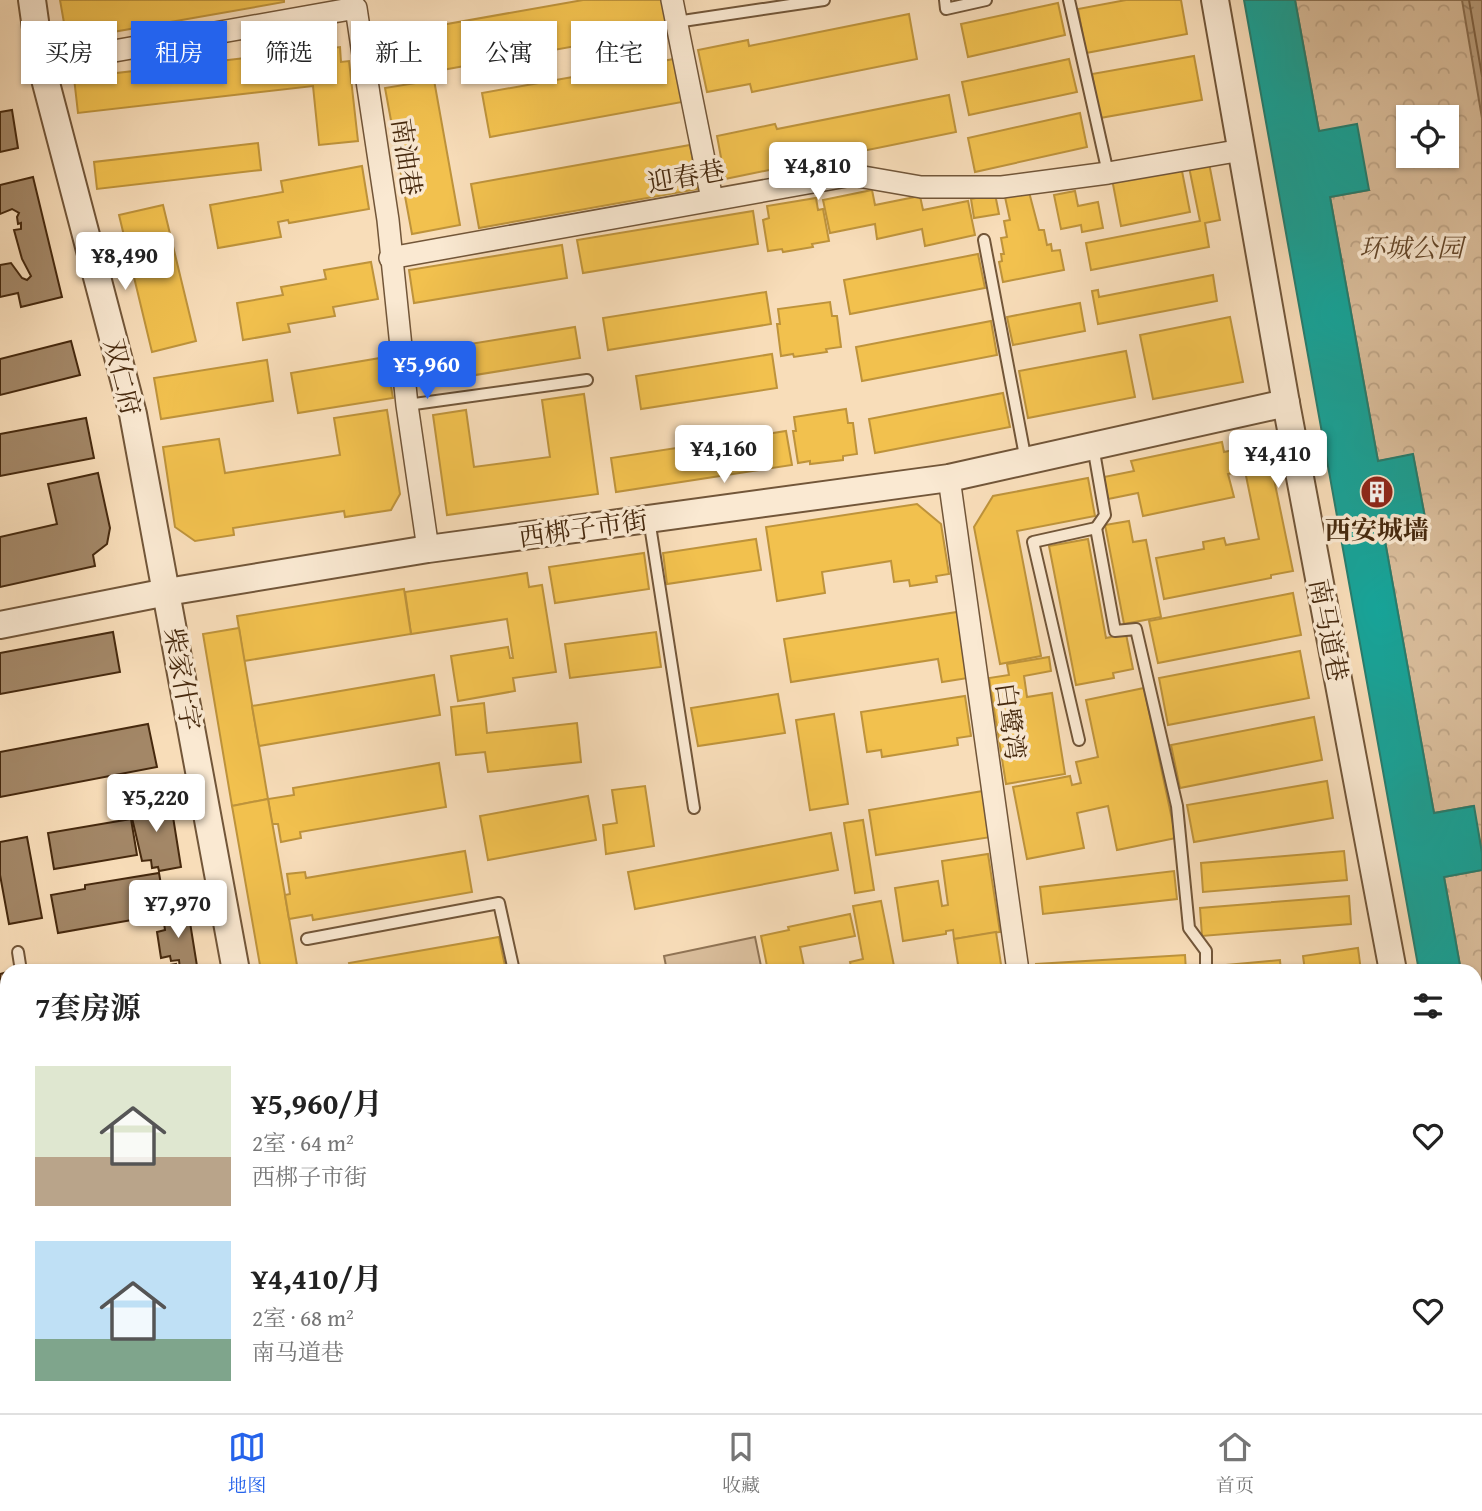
<!DOCTYPE html>
<html lang="zh">
<meta charset="utf-8">
<style>
:root{--surface:#fff;--page:#f6f6f6;--text:#222;--muted:#767676;--line:#e0e0e0;--accent:#2563eb}
body{margin:0;font-family:"Gentium Book Plus","Noto Serif SC",serif;background:var(--page);color:var(--text);height:100vh;display:flex;flex-direction:column;font-size:26px;white-space:nowrap}
*{box-sizing:border-box;margin:0}
p{font-size:23px;color:var(--muted)}
.icon{flex:none;width:38px;height:38px;fill:none;stroke:currentColor;stroke-width:2;stroke-linecap:round;stroke-linejoin:round}
.map{position:relative;flex:1;overflow:hidden}
.sheet{position:absolute;left:0px;top:964px;width:1482px;height:450px;display:flex;flex-direction:column;background:var(--surface);border-radius:21px 21px 0 0;box-shadow:0 2px 5px #0004}
.sheet>*{flex:none}
.guide{position:absolute;left:21px;top:21px;width:700px;height:63px;display:flex;gap:14px}
.buttons{position:absolute;left:1396px;top:105px;display:grid;gap:14px}
.buttons a{display:grid;place-items:center;width:63px;height:63px;border-radius:0px;background:var(--surface);box-shadow:0 2px 5px #0004;font-size:35px}
.price{position:absolute;translate:-50% -60px;padding:0 16px;border-radius:7px;background:#fff;color:#222;font-size:23px;line-height:46px;filter:drop-shadow(0 2px 4px #0008)}
.price::after{content:'';position:absolute;left:50%;top:42px;width:21px;height:16px;margin-left:-10px;background:inherit;clip-path:polygon(0 0,100% 0,50% 100%)}
.price.on{background:var(--accent);color:#fff}
ul{padding:0;list-style:none}
li{display:flex;align-items:center;gap:21px;height:175px;padding:0 35px}
li span{display:grid;place-items:center;flex:none;width:196px;height:140px;border-radius:0px;color:#555}
li>.icon{margin-inline-start:auto}
span .icon{width:84px;height:84px;fill:#fffc;stroke-width:1}
li b{font-size:30px}
h2{display:flex;justify-content:space-between;align-items:center;height:84px;padding:0 35px;font-size:30px}
.pill{padding:0 24px;border-radius:0px;background:var(--surface);box-shadow:0 2px 5px #0004;font-size:24px;line-height:63px}
.pill.on{background:var(--accent);color:#fff}
.tab-bar{display:flex;justify-content:space-around;align-items:center;height:98px;border-top:2px solid var(--line);background:var(--surface);font-size:19px;color:var(--muted)}
.tab-bar a{display:grid;justify-items:center;gap:4px}
.tab-bar .on{color:var(--accent)}
.map>svg:first-child{display:block}
.grass{fill:url(#grass-dots);stroke:#907455;stroke-width:2}
.park{fill:url(#park-crowns);stroke:#907455;stroke-width:2;fill-rule:evenodd}
.garden{fill:#dabe9c;stroke:#907455;stroke-width:2}
.water{fill:url(#water-ripples);stroke:#8c7052;stroke-width:2}
.homes{fill:#f2c14e;stroke:#be933b;stroke-width:2}
.public{fill:#17a398;stroke:#257e6f;stroke-width:2}
.lines{fill:none;stroke-linecap:round;stroke-linejoin:round}
.shore{stroke:#806446;stroke-width:2}
.building{fill:#a38767;stroke:#46290e;stroke-width:2}
.service-casing{stroke:#725639;stroke-width:14}
.minor-casing{stroke:#725639;stroke-width:24}
.tertiary-casing{stroke:#725639;stroke-width:30}
.primary-casing{stroke:#46290e;stroke-width:37}
.service{stroke:#fae9d2;stroke-width:10}
.minor{stroke:#fae9d2;stroke-width:21}
.tertiary{stroke:#fae9d2;stroke-width:26}
.primary{stroke:#f8ddb9;stroke-width:33}
.labels{text-anchor:middle;dominant-baseline:central;stroke-width:7;stroke-linejoin:round;paint-order:stroke}
.street-label{font-size:26px;fill:#46290e;stroke:#fae9d2}
.park-label{font-size:26px;font-style:italic;fill:#64472a;stroke:#fae9d2}
.poi-label{font-size:26px;font-weight:bold;fill:#46290e;stroke:#fae9d2}
</style>
<div class="map">
<svg width="1482" height="1413" viewBox="0 0 1482 1413">
<defs>
<pattern id="grass-dots" width="8" height="8" patternUnits="userSpaceOnUse" patternTransform="scale(1.75)"><rect width="8" height="8" fill="#dabe9c"/><path d="M2 2h.1M6 6h.1" fill="none" stroke="#bca385" stroke-width="1.8" stroke-linecap="round"/></pattern>
<pattern id="park-crowns" width="20" height="18" patternUnits="userSpaceOnUse" patternTransform="scale(1.75)"><rect width="20" height="18" fill="#dabe9c"/><path d="M2 6a3 3 0 1 1 6 0M12 15a3 3 0 1 1 6 0" fill="none" stroke="#bca385"/></pattern>
<pattern id="water-ripples" width="26" height="14" patternUnits="userSpaceOnUse" patternTransform="scale(1.75)"><rect width="26" height="14" fill="#bba07f"/><path d="M2 4q2-2 4 0t4 0M15 11q2-2 4 0t4 0" fill="none" stroke="#9a8266"/></pattern>
</defs>
<rect width="100%" height="100%" fill="#f8ddb9"/>
<filter id="stains"><feTurbulence type="fractalNoise" baseFrequency=".00286" numOctaves="4"/><feColorMatrix values="0 0 0 0 .2 0 0 0 0 .09 0 0 0 0 .02 0 0 0 .5 -.17"/></filter>
<radialGradient id="worn" r=".72"><stop offset=".6" stop-color="#630" stop-opacity="0"/><stop offset="1" stop-color="#630" stop-opacity=".3"/></radialGradient>
<path class="grass" d="M1482,1358v33l-3,1 3,21h-90l4,-6h79v-48z"/>
<g class="park">
<path d="M1295,0h187v853l-9,-47 -39,7 -51,-283 43,-8 -13,-67 -35,6 -48,-264 39,-7 -50,-59zM1409,117h38v39h-38z"/>
<path d="M1482,870v216l-7,-37v-78h-14l-17,-94z"/>
</g>
<path class="garden" d="M755,937l7,34h-95l-3,-15z"/>
<path class="water" d="M1462,0h20v118z"/>
<g class="homes">
<path d="M60,0h224v2l-217,38z"/>
<path d="M583,0h82l5,29 -283,51 -8,-44z"/>
<path d="M1126,0h55l6,34 -101,19 -8,-44z"/>
<path d="M1058,3l7,32 -97,22 -7,-33z"/>
<path d="M909,14l8,45 -165,33 -2,-8 -43,8 -9,-42 50,-10 1,6z"/>
<path d="M340,47l1,15 8,-1 9,80 -39,4 -6,-59 -235,27 -4,-35z"/>
<path d="M1194,56l8,44 -102,18 -8,-44z"/>
<path d="M674,59l8,43 -192,35 -8,-44z"/>
<path d="M1069,59l8,33 -108,23 -7,-33z"/>
<path d="M434,80l26,145 -48,9 -27,-146z"/>
<path d="M949,95l7,37 -231,47 -8,-43 58,-12 2,5z"/>
<path d="M1080,113l7,34 -112,25 -7,-34z"/>
<path d="M258,143l3,27 -164,19 -3,-27z"/>
<path d="M690,145l8,44 -219,39 -8,-44z"/>
<path d="M1209,163l11,57 -15,3 4,24 -118,23 -5,-27 114,-22 -11,-54z"/>
<path d="M362,166l7,43 -80,14 -1,-3 -10,2 3,15 -63,11 -8,-43 73,-13 -2,-11z"/>
<path d="M1181,166l9,46 -69,14 -9,-47z"/>
<path d="M872,190l3,15 45,-9 3,14 45,-9 7,34 -50,11 -3,-17 -45,10 -2,-15 -45,9 -7,-33z"/>
<path d="M1075,191l3,15 20,-4 5,26 -21,4 -1,-7 -20,4 -7,-34z"/>
<path d="M1029,192l10,38h5l3,15 4,-1 1,7 8,-1 4,20 -61,12 -4,-20 3,-1 -1,-7h3l-3,-16 6,-1 -3,-16 6,-1 -5,-23z"/>
<path d="M995,194l4,20 -25,4 -3,-19z"/>
<path d="M816,198l2,12 5,-1 6,32 -17,3 1,3 -30,5 -1,-3 -14,2 -5,-31 6,-2 -2,-12z"/>
<path d="M163,205l33,136 -44,11 -33,-137z"/>
<path d="M753,211l5,33 -175,29 -6,-33z"/>
<path d="M562,245l5,33 -153,25 -5,-33z"/>
<path d="M978,254l7,34 -135,26 -6,-34z"/>
<path d="M371,262l7,37 -45,8 2,9 -47,8 2,8 -47,8 -6,-37 46,-8 -2,-8 45,-8 -2,-9z"/>
<path d="M1213,275l4,26 -119,23 -6,-33 6,-1 1,7z"/>
<path d="M766,292l5,32 -163,26 -5,-32z"/>
<path d="M830,302l2,14h5l4,31 -15,2 1,3 -33,5 -1,-3 -12,2 -4,-32h3l-2,-15z"/>
<path d="M1080,303l5,28 -72,14 -6,-28z"/>
<path d="M1230,317l13,65 -90,17 -13,-64z"/>
<path d="M991,321l6,34 -135,26 -6,-34z"/>
<path d="M575,327l5,31 -154,25 -5,-31z"/>
<path d="M1126,351l9,46 -107,21 -9,-47z"/>
<path d="M772,354l5,34 -136,21 -5,-33z"/>
<path d="M386,357l7,41 -95,15 -7,-40z"/>
<path d="M267,360l6,41 -112,18 -7,-41z"/>
<path d="M1003,393l7,34 -135,26 -6,-34z"/>
<path d="M584,394l14,100 -151,21 -14,-100 33,-5 8,57 76,-10 -8,-57z"/>
<path d="M846,409l2,14h5l4,31 -14,2v4l-33,4v-3l-12,2 -5,-32h3l-2,-14z"/>
<path d="M387,410l13,84 -9,16 -46,7 -1,-6 -111,17 1,7 -39,6 -20,-14 -12,-80 56,-8 6,34 115,-18 -6,-37z"/>
<path d="M786,431l6,34 -176,27 -5,-34z"/>
<path d="M1222,442l2,10 37,-8 4,17 5,-1 23,111 -22,4v3l-107,21 -8,-41 48,-9 -1,-7 21,-4 2,7 33,-6 -14,-68 -17,3 6,23 -91,19 -5,-23 -30,6 -4,-22 30,-6 -3,-10z"/>
<path d="M1088,478l7,38 -78,15 24,125 -41,8 -26,-137 19,-31z"/>
<path d="M917,504l24,20 8,50 -13,2 1,6 -27,4 -1,-6 -15,2 -3,-21 -69,11 3,21 -48,8 -11,-74z"/>
<path d="M1129,521l4,21 13,-2 15,77 -37,7 -19,-99z"/>
<path d="M756,539l5,31 -94,14 -4,-31z"/>
<path d="M1088,539l18,99 20,-4 7,35 -20,4 1,5 -38,7 -27,-139z"/>
<path d="M644,553l5,36 -94,14 -6,-36z"/>
<path d="M527,573l2,14 13,-2 14,87 -43,6 2,13 -57,10 -7,-45 57,-9 2,11h3l-6,-39 -96,15 -6,-42z"/>
<path d="M404,589l7,45 -167,27 -7,-45z"/>
<path d="M1293,593l8,42 -143,28 -9,-42z"/>
<path d="M957,612l11,66 -26,4 -4,-23 -147,23 -7,-43z"/>
<path d="M239,628l29,171 -36,7 -29,-172z"/>
<path d="M656,632l5,35 -91,11 -5,-34z"/>
<path d="M1300,651l9,47 -141,27 -9,-47z"/>
<path d="M1049,657l2,14 -27,5 3,21 25,-4 13,81 -59,10 -17,-106 20,-3 -2,-11z"/>
<path d="M434,675l6,40 -181,31 -7,-40z"/>
<path d="M1144,688l32,150 -59,12 -9,-44 -31,7 7,35 -57,11 -14,-72 57,-11 2,9 9,-2 -5,-21 22,-5 -12,-57z"/>
<path d="M778,694l7,39 -87,13 -7,-38z"/>
<path d="M965,696l6,40 -14,2 1,7 -76,12 -1,-7 -14,2 -6,-40z"/>
<path d="M484,703l3,30 90,-10 4,39 -93,10 -3,-20 -29,3 -5,-48z"/>
<path d="M834,714l14,90 -38,6 -14,-90z"/>
<path d="M1314,717l8,43 -142,28 -9,-43z"/>
<path d="M439,763l7,44 -146,25 1,6 -20,4 -3,-18h-6l-4,-25 26,-4 -1,-7z"/>
<path d="M1327,781l6,37 -139,24 -7,-37z"/>
<path d="M645,786l9,60 -48,8 -3,-29 14,-2 -5,-33z"/>
<path d="M983,791l8,46 -115,18 -7,-45z"/>
<path d="M588,796l8,44 -108,20 -8,-44z"/>
<path d="M268,799l17,96 13,76h-37l-29,-165z"/>
<path d="M863,820l11,70 -19,3 -11,-70z"/>
<path d="M831,833l7,37 -203,39 -7,-37z"/>
<path d="M465,851l7,41 -159,28 -1,-5 -23,4 -4,-24 5,-1 -3,-20 18,-2 1,6z"/>
<path d="M1344,851l3,29 -144,12 -2,-29z"/>
<path d="M988,854l12,78 -46,7 -1,-9 -7,1v3l-43,7 -8,-53 43,-7 4,25 6,-1 -6,-44z"/>
<path d="M1174,871l3,28 -134,15 -3,-27z"/>
<path d="M1349,896l2,28 -149,12 -2,-28z"/>
<path d="M881,901l14,70h-43l-2,-9 13,-3 -10,-53z"/>
<path d="M850,914l5,22 -55,11 5,24h-37l-7,-35 28,-6 -1,-3z"/>
<path d="M996,932l6,39h-43l-5,-32z"/>
<path d="M499,937l7,34h-155l-2,-8z"/>
<path d="M1358,948l3,23h-56l-2,-15z"/>
<path d="M1185,955l1,16h-150v-7z"/>
<path d="M1280,960l1,11h-64l-1,-5z"/>
<path d="M7,1287v60l-7,1v-60z"/>
<path d="M7,1399v8h130l1,6h-138v-13z"/>
<path d="M228,1407h42l1,6h-75z"/>
<path d="M340,1407h102l1,4 -101,2z"/>
<path d="M468,1407h41l1,4 -40,2z"/>
<path d="M730,1407h31l1,6h-31z"/>
<path d="M873,1407h112l1,6h-145z"/>
<path d="M1000,1407h46l-32,6h-13z"/>
<path d="M1129,1407h24l1,5 35,-5 1,6h-70v-4z"/>
</g>
<g class="public">
<path d="M1244,0h51l24,131 38,-7 12,66 -39,7 48,264 35,-7 13,69 -43,7 51,283 40,-7 8,47v17l-38,7 17,94h-42z"/>
<path d="M1475,1049l7,37v232l-7,-37z"/>
</g>
<g class="lines">
<path class="shore" d="M1469,0l13,76"/>
</g>
<g class="building">
<path d="M12,110l6,38 -18,4v-40z"/>
<path d="M33,177l29,120 -41,10 -3,-14 -18,4v-32l11,-2 11,15 5,2 4,-4 -9,-17 -8,-29 7,-1v-6l-3,1 -1,-7 2,-4 -7,-4 -12,5v-29z"/>
<path d="M71,341l9,34 -80,20v-36z"/>
<path d="M86,418l8,40 -94,18v-42z"/>
<path d="M98,473l12,55 -3,16 -14,11 2,11 -95,21v-50l57,-13 -9,-40z"/>
<path d="M113,632l7,40 -120,22v-41z"/>
<path d="M148,724l9,43 -157,30v-45z"/>
<path d="M170,798l11,69 -22,4 -1,-4 -6,1 -1,-8 -9,1 -13,-56z"/>
<path d="M131,819l6,36 -83,14 -6,-36z"/>
<path d="M27,837l15,81 -33,6 -9,-49v-33z"/>
<path d="M159,873l7,41 -108,19 -7,-38 34,-6v-4z"/>
<path d="M188,910l9,56 -17,3 -1,-9 -8,1 -1,-5 -9,2 -4,-26 8,-2 -1,-7 8,-2 -1,-8z"/>
<path d="M176,964l1,7h-42z"/>
<path d="M7,972v63l-7,2v-63z"/>
<path d="M7,1050v82l-7,1v-32l2,-1 -2,-49z"/>
<path d="M7,1168v42l-7,1v-42z"/>
</g>
<g class="lines">
<defs>
<g id="service">
<path d="M945,0l1,9 40,-9"/>
<path d="M1069,0l39,173"/>
<path d="M676,22l148,-22"/>
<path d="M984,240l42,221"/>
<path d="M407,405l180,-25"/>
<path d="M1093,446l12,69 -9,13"/>
<path d="M649,519l45,289"/>
<path d="M1079,740l-46,-198 63,-14 19,103 21,-2 41,177 12,122 17,23v20"/>
<path d="M307,939l192,-36 15,68"/>
<path d="M18,952l3,19"/>
</g>
<g id="minor">
<path d="M672,0l40,199"/>
<path d="M41,64l315,-56 32,212 19,185 21,144"/>
<path d="M390,258l462,-83 69,12h81l106,-14 134,-23"/>
<path d="M949,478l69,493"/>
<path d="M0,1243l7,-1"/>
<path d="M725,1407l1,6"/>
<path d="M1254,1407l1,6"/>
</g>
<g id="tertiary">
<path d="M32,0l9,64 92,350 103,557"/>
<path d="M1215,0l71,403 107,568"/>
<path d="M0,625l167,-33 261,-43 521,-71 337,-75"/>
<path d="M315,1407l1,6"/>
</g>
<g id="primary">
<path d="M1475,1332l7,-2"/>
<path d="M1362,1413l5,-6"/>
</g>
</defs>
<use href="#service" class="service-casing"/>
<use href="#minor" class="minor-casing"/>
<use href="#tertiary" class="tertiary-casing"/>
<use href="#primary" class="primary-casing"/>
<use href="#service" class="service"/>
<use href="#minor" class="minor"/>
<use href="#tertiary" class="tertiary"/>
<use href="#primary" class="primary"/>
</g>
<defs>
<symbol id="building-disc" viewBox="-11 -11 22 22"><circle r="9.5" fill="#8f2418" stroke="#fae9d2"/><path d="M-4-6H4V6H1V3H-1V6H-4ZM-2.5-4.3h1.7v1.8h-1.7ZM.8-4.3h1.7v1.8H.8ZM-2.5-1h1.7V.8h-1.7ZM.8-1h1.7V.8H.8Z" fill="#fff"/></symbol>
</defs>
<g fill-rule="evenodd">
<use href="#building-disc" x="1358" y="473" width="38" height="38"/>
</g>
<g class="labels">
<g class="street-label">
<text transform="translate(407 157) rotate(82)">南油巷</text>
<text transform="translate(686 176) rotate(-10)">迎春巷</text>
<text transform="translate(123 377) rotate(76)">双仁府</text>
<text transform="translate(583 528) rotate(-8)">西梆子市街</text>
<text transform="translate(1329 630) rotate(79)">南马道巷</text>
<text transform="translate(183 679) rotate(80)">柴家什字</text>
<text transform="translate(1011 721) rotate(82)">白鹭湾</text>
</g>
<g class="park-label">
<text x="1411" y="247">环城公园</text>
</g>
<g class="poi-label">
<text x="1377" y="529">西安城墙</text>
</g>
</g>
<rect width="100%" height="100%" filter="url(#stains)"/>
<rect width="100%" height="100%" fill="url(#worn)"/>
</svg>
<div class="buttons">
<a><svg class="icon" aria-label="locate" viewBox="0 0 24 24"><circle cx="12" cy="12" r="6"/><path d="M12 2v4M12 18v4M2 12h4M18 12h4"/></svg></a>
</div>
<b class="price" style="left:818px;top:202px">¥4,810</b>
<b class="price" style="left:125px;top:292px">¥8,490</b>
<b class="price on" style="left:427px;top:401px">¥5,960</b>
<b class="price" style="left:724px;top:485px">¥4,160</b>
<b class="price" style="left:1278px;top:490px">¥4,410</b>
<b class="price" style="left:156px;top:834px">¥5,220</b>
<b class="price" style="left:178px;top:940px">¥7,970</b>
<div class="guide">
<a class="pill">买房</a>
<a class="pill on">租房</a>
<a class="pill">筛选</a>
<a class="pill">新上</a>
<a class="pill">公寓</a>
<a class="pill">住宅</a>
</div>
<section class="sheet">
<h2>7套房源<svg class="icon" aria-label="filters" viewBox="0 0 24 24"><path d="M4 7h16M4 17h16"/><circle cx="9" cy="7" r="2"/><circle cx="15" cy="17" r="2"/></svg></h2>
<ul>
<li><span style="background:linear-gradient(#dfe7d0 65%,#b9a48a 0)"><svg class="icon" aria-label="home" viewBox="0 0 24 24"><path d="M3 11l9-7 9 7M6 9v11h12V9"/></svg></span><div><b>¥5,960/月</b><p>2室 · 64 m²</p><p>西梆子市街</p></div><svg class="icon" aria-label="heart" viewBox="0 0 24 24"><path d="M12 20l-8-8c-3-5 5-10 8-4 3-6 11-1 8 4z"/></svg></li>
<li><span style="background:linear-gradient(#bfe0f5 70%,#7fa58c 0)"><svg class="icon" aria-label="home" viewBox="0 0 24 24"><path d="M3 11l9-7 9 7M6 9v11h12V9"/></svg></span><div><b>¥4,410/月</b><p>2室 · 68 m²</p><p>南马道巷</p></div><svg class="icon" aria-label="heart" viewBox="0 0 24 24"><path d="M12 20l-8-8c-3-5 5-10 8-4 3-6 11-1 8 4z"/></svg></li>
</ul>
</section>
</div>
<nav class="tab-bar">
<a class="on"><svg class="icon" aria-label="map" viewBox="0 0 24 24"><path d="M3 6l6-2 6 2 6-2v14l-6 2-6-2-6 2zM9 4v14M15 6v14"/></svg>地图</a>
<a><svg class="icon" aria-label="saved" viewBox="0 0 24 24"><path d="M7 4h10v16l-5-4-5 4z"/></svg>收藏</a>
<a><svg class="icon" aria-label="home" viewBox="0 0 24 24"><path d="M3 11l9-7 9 7M6 9v11h12V9"/></svg>首页</a>
</nav>
